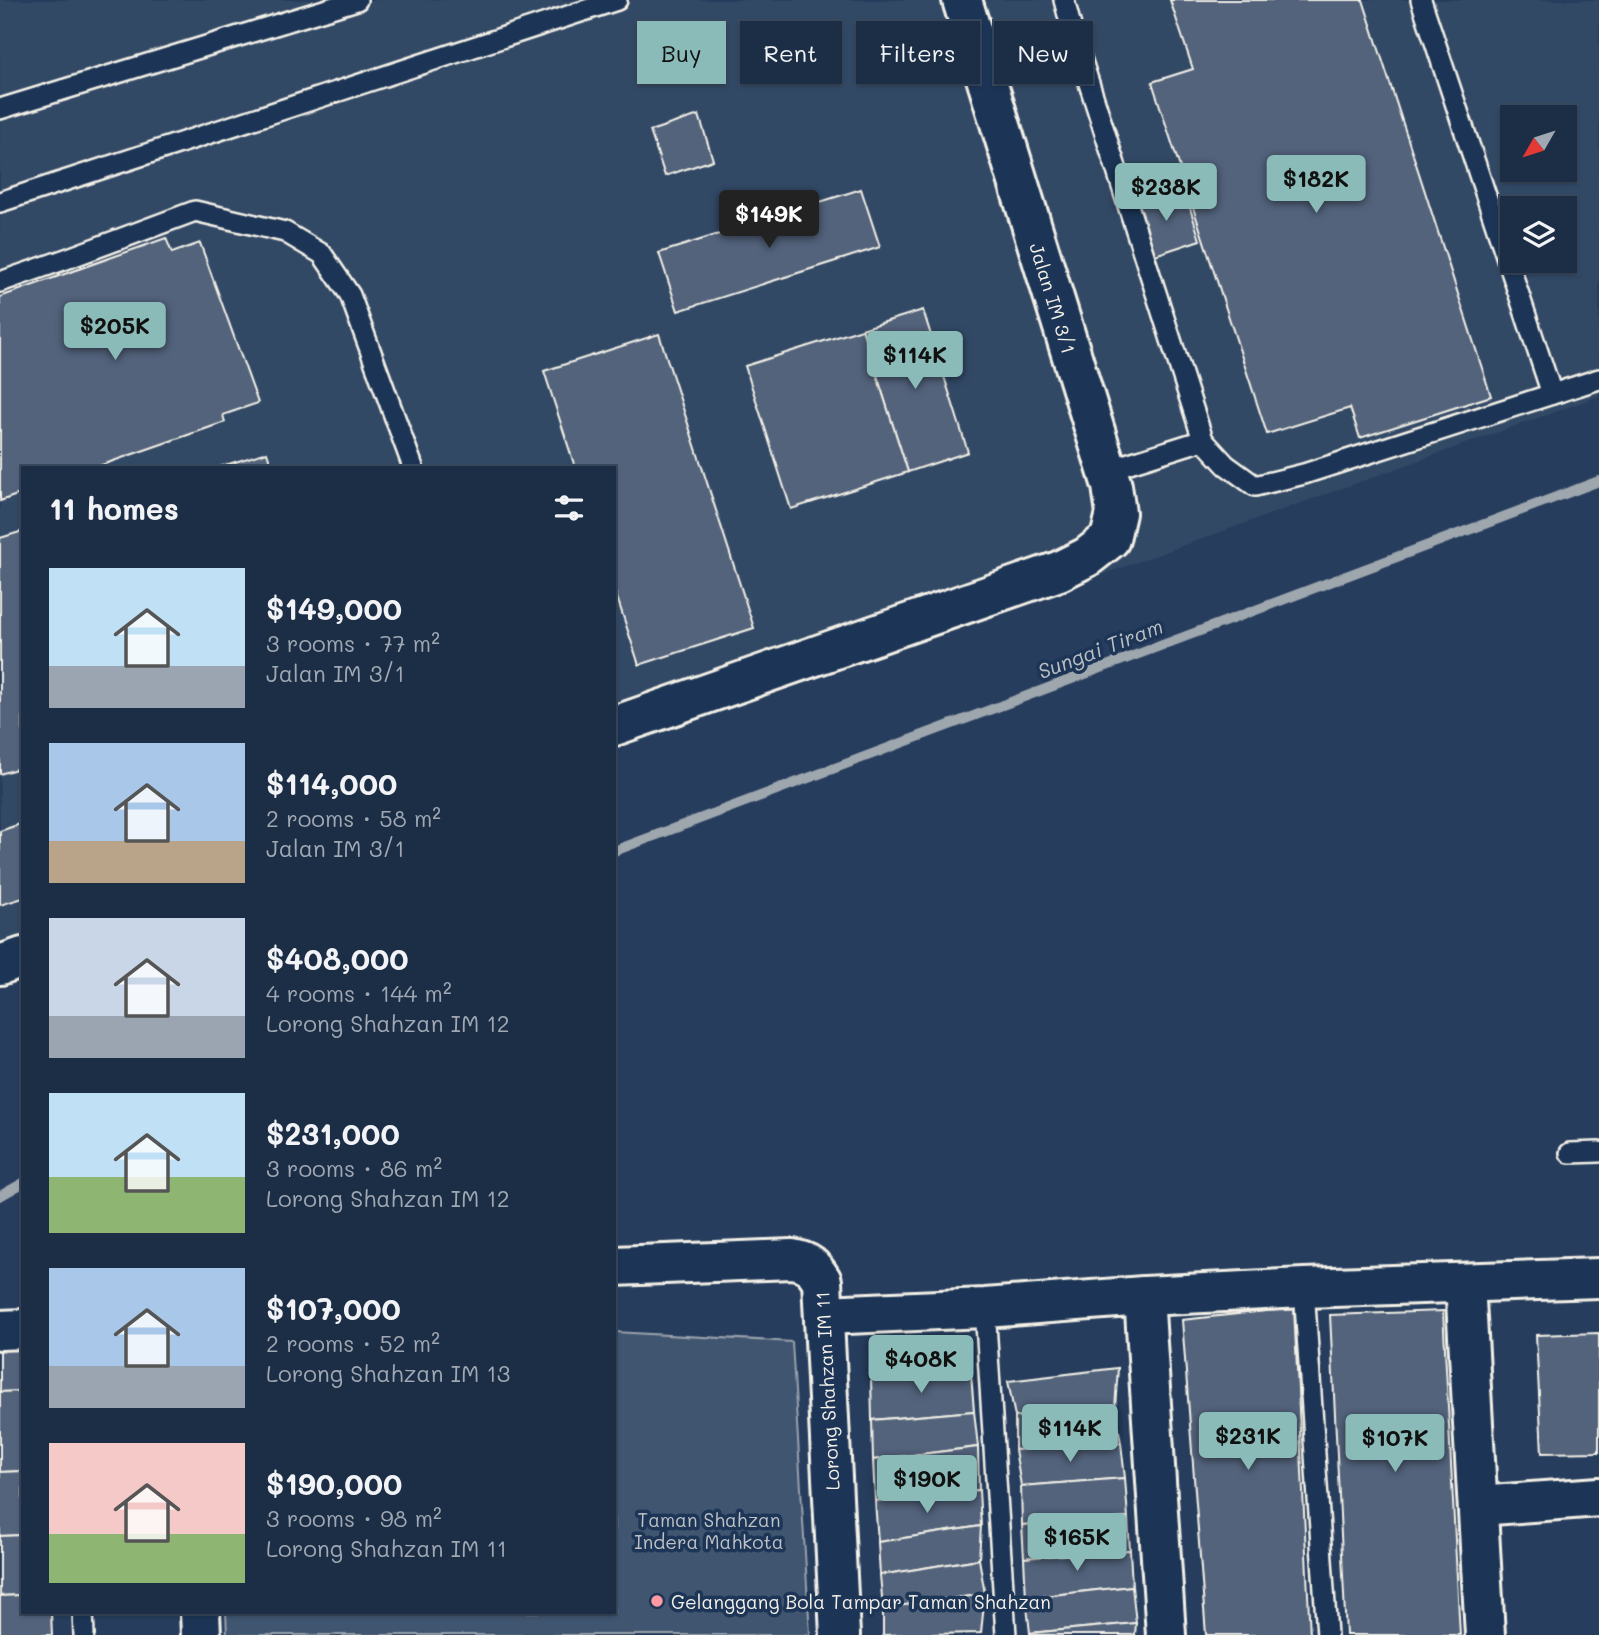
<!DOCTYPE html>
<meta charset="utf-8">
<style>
:root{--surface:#1c2e46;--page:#25364d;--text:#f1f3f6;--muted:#a0a8b3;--line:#3a4a5f;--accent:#8bbbb9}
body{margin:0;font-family:Mali,sans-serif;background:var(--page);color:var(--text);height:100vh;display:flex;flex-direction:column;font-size:26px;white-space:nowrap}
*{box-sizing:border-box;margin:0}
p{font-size:23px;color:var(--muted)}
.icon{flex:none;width:38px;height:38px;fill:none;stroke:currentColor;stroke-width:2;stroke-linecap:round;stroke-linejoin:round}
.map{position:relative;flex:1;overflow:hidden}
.panel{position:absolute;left:21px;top:466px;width:595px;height:1148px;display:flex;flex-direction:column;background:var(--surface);border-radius:0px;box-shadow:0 2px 5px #0004,0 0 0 2px var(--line)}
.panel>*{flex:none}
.guide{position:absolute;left:637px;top:21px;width:665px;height:63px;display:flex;gap:14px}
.needle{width:46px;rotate:231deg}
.tools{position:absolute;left:1500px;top:105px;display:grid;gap:14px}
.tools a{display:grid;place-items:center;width:77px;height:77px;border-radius:0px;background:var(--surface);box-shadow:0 2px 5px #0004,0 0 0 2px var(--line);font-size:35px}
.price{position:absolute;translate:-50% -60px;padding:0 16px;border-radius:7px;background:var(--accent);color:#111;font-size:23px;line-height:46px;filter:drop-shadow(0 2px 4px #0008)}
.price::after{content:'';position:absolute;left:50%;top:42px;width:21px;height:16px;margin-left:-10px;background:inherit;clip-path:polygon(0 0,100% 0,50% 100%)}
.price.on{background:#222;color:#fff}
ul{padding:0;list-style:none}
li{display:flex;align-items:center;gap:21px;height:175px;padding:0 28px}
li span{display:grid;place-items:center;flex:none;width:196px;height:140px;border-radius:0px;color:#555}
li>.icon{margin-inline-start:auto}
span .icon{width:84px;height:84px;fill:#fffc;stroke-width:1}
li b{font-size:30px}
h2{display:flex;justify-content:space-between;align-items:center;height:84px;padding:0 28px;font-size:30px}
.tag{padding:0 24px;border-radius:0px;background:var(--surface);box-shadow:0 2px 5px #0004,0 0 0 2px var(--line);font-size:24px;line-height:63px}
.tag.on{background:var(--accent);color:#111}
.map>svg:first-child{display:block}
.built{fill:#334966;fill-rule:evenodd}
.green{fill:#40546f;stroke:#9aa2ac;stroke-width:2}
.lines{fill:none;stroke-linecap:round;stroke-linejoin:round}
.stream{stroke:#9fa7ae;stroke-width:10}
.building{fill:#52647b;stroke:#f4f1e8;stroke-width:2}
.lane-casing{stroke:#f4f1e8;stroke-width:24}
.street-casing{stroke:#f4f1e8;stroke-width:44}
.secondary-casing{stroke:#f4f1e8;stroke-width:44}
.lane{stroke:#1d3557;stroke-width:19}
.street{stroke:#1d3557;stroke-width:38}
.secondary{stroke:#1d3557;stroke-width:38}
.poi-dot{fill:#ff9aa2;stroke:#1d3557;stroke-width:2.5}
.labels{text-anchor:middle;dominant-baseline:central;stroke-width:7;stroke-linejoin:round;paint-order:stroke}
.street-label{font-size:19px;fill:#f4f1e8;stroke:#1d3557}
.park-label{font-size:19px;fill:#bec2c4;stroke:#1d3557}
.poi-label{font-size:19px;fill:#f4f1e8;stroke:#1d3557;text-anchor:start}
.water-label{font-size:21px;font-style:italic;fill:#bcbfc2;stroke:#1d3557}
</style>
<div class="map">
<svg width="1599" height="1635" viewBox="0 0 1599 1635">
<rect width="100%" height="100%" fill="#263d5d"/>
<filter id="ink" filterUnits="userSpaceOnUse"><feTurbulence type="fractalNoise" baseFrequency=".0143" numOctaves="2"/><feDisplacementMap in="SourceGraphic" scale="14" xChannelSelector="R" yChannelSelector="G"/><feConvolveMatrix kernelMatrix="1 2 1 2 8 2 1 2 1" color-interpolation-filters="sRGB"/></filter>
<g filter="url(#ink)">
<path class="built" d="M0,0h1599v396l-985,354v-283h-591v501l-23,8zM1512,117h52v53h-52zM1512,208h52v53h-52z"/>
<path class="green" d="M614,1332l178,10 18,293h-583l-1,-23h388z"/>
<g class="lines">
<g class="stream">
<path d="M614,851l985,-370"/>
<path d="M0,1196l23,-13"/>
</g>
</g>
<g class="building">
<path d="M1170,0h193l128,396 -131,42 -10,-30 -83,26 -115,-352 41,-13z"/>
<path d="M699,115l14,45 -48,16 -15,-45z"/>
<path d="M861,189l19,58 -202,64 -19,-58z"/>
<path d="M1184,189l16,51 -51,17 -16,-51z"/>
<path d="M166,238l6,15 28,-10 58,160 -35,12 2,7 -129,45h-73v26l-23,8v-204z"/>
<path d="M923,310l45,142 -60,20 -46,-143z"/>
<path d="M862,329l46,143 -117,37 -46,-143z"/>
<path d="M659,334l95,294 -115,37 -25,-77v-121h-39l-31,-96z"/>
<path d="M267,452l5,15h-53z"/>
<path d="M23,531v236l-23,7v-236z"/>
<path d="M23,823v75l-23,7v-74z"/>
<path d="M1294,1308l16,327h-104l-24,-315z"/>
<path d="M1443,1311l17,324h-114l-16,-320z"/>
<path d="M1599,1333v119l-57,1 -6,-118z"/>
<path d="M23,1347v44l-23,1v-44z"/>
<path d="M1118,1368l-3,40 -100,9 -7,-36z"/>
<path d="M971,1373l3,38 -102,9 -1,-43z"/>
<path d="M23,1391v80l-23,1v-80z"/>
<path d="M1115,1408l6,35 -106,7v-33z"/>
<path d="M974,1411l4,36 -105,13 -1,-40z"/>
<path d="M1121,1443l4,35 -104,8 -6,-36z"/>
<path d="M978,1447l1,43 -104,11 -2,-41z"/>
<path d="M23,1471v64l-23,1v-64z"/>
<path d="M1125,1478l3,40 -106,7 -1,-39z"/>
<path d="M979,1490l2,36 -103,16 -3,-41z"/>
<path d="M1128,1518l2,32 -106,8 -2,-33z"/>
<path d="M981,1526l-2,33 -99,16 -2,-33z"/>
<path d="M23,1535v60l-23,1v-60z"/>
<path d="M1130,1550l2,36 -106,12 -2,-40z"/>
<path d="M979,1559l6,35 -102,14 -3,-33z"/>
<path d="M1132,1586l4,37 -106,10 -4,-35z"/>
<path d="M985,1594l-4,39 -98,2v-27z"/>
<path d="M23,1595v17h28l1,23h-52v-39z"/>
<path d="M1136,1623l-1,12h-105v-2z"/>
</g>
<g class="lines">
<defs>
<g id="lane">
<path d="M1064,0l8,30 131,410 -96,30"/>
<path d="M1421,0l131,394"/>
<path d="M977,50l95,-20"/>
<path d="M0,109l357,-109"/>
<path d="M0,202l617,-202"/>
<path d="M0,282l66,-23 129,-48 90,21 37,22 28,41 63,172"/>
<path d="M1203,440l23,25 29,21 49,-12 295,-95"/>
<path d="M1570,1153l29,-1"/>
<path d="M1304,1288l23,347"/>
<path d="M985,1308l21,327"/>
<path d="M83,1612l1,23"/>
</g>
<g id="street">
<path d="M614,1266l178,-7c17,3 21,7 30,22l18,354"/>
<path d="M1465,1283l20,352"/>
<path d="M1144,1296l160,-8 295,-10"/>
<path d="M824,1315l161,-7 159,-12 22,339"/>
<path d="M0,1330l23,-1"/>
<path d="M1478,1506l121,-9"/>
<path d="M200,1612l1,23"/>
</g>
<g id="secondary">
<path d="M614,726l445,-155 28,-14 23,-18 6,-26 -4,-27 -150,-486"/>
<path d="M0,965l23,-8"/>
</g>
</defs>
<use href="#lane" class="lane-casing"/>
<use href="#street" class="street-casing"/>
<use href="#secondary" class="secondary-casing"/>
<use href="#lane" class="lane"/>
<use href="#street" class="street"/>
<use href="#secondary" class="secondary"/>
</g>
</g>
<circle class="poi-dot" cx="657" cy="1601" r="7"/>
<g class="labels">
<g class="street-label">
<text transform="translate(1053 298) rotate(73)">Jalan IM 3/1</text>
<text transform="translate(827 1391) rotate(-93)">Lorong Shahzan IM 11</text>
</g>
<g class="park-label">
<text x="709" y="1519">Taman Shahzan<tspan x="709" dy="22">Indera Mahkota</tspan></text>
</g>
<g class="poi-label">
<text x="671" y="1601">Gelanggang Bola Tampar Taman Shahzan</text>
</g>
<g class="water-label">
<text transform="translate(1100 648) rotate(-21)">Sungai Tiram</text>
</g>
</g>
</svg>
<div class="tools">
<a><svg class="needle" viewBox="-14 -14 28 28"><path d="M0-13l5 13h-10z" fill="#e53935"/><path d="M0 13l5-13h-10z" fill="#a0a8b3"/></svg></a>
<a><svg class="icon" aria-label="layers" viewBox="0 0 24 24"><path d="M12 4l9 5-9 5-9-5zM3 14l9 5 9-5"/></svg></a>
</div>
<b class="price" style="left:1316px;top:215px">$182K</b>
<b class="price" style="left:1166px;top:223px">$238K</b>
<b class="price on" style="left:769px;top:250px">$149K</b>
<b class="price" style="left:115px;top:362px">$205K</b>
<b class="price" style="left:915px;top:391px">$114K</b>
<b class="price" style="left:921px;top:1395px">$408K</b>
<b class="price" style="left:1070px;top:1464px">$114K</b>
<b class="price" style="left:1248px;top:1472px">$231K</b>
<b class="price" style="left:1395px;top:1474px">$107K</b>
<b class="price" style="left:927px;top:1515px">$190K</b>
<b class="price" style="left:1077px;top:1573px">$165K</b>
<div class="guide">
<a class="tag on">Buy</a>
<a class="tag">Rent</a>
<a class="tag">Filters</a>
<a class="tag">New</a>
</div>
<section class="panel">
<h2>11 homes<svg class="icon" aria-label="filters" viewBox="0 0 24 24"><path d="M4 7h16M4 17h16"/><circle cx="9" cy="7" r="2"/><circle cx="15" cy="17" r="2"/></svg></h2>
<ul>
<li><span style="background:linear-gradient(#bfe0f5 70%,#9aa5b1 0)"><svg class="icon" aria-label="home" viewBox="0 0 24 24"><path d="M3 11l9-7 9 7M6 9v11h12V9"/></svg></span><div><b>$149,000</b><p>3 rooms · 77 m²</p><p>Jalan IM 3/1</p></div></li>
<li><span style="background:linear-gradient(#a9c7e8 70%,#b9a48a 0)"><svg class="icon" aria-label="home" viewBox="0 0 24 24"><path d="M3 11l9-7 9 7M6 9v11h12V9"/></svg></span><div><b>$114,000</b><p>2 rooms · 58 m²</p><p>Jalan IM 3/1</p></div></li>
<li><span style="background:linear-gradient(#c9d6e8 70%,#9aa5b1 0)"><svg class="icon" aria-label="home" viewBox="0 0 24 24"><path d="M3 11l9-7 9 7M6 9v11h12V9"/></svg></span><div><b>$408,000</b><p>4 rooms · 144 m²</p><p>Lorong Shahzan IM 12</p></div></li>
<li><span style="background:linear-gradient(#bfe0f5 60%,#8fb573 0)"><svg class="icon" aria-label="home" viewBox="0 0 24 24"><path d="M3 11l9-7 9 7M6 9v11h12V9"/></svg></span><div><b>$231,000</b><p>3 rooms · 86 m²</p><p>Lorong Shahzan IM 12</p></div></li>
<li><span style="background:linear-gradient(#a9c7e8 70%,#9aa5b1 0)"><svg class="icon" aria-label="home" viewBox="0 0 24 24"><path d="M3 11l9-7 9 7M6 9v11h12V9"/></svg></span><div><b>$107,000</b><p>2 rooms · 52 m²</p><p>Lorong Shahzan IM 13</p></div></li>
<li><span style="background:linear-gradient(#f6c9c9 65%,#8fb573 0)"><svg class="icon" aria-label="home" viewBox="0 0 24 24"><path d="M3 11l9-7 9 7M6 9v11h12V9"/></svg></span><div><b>$190,000</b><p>3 rooms · 98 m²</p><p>Lorong Shahzan IM 11</p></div></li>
</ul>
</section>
</div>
